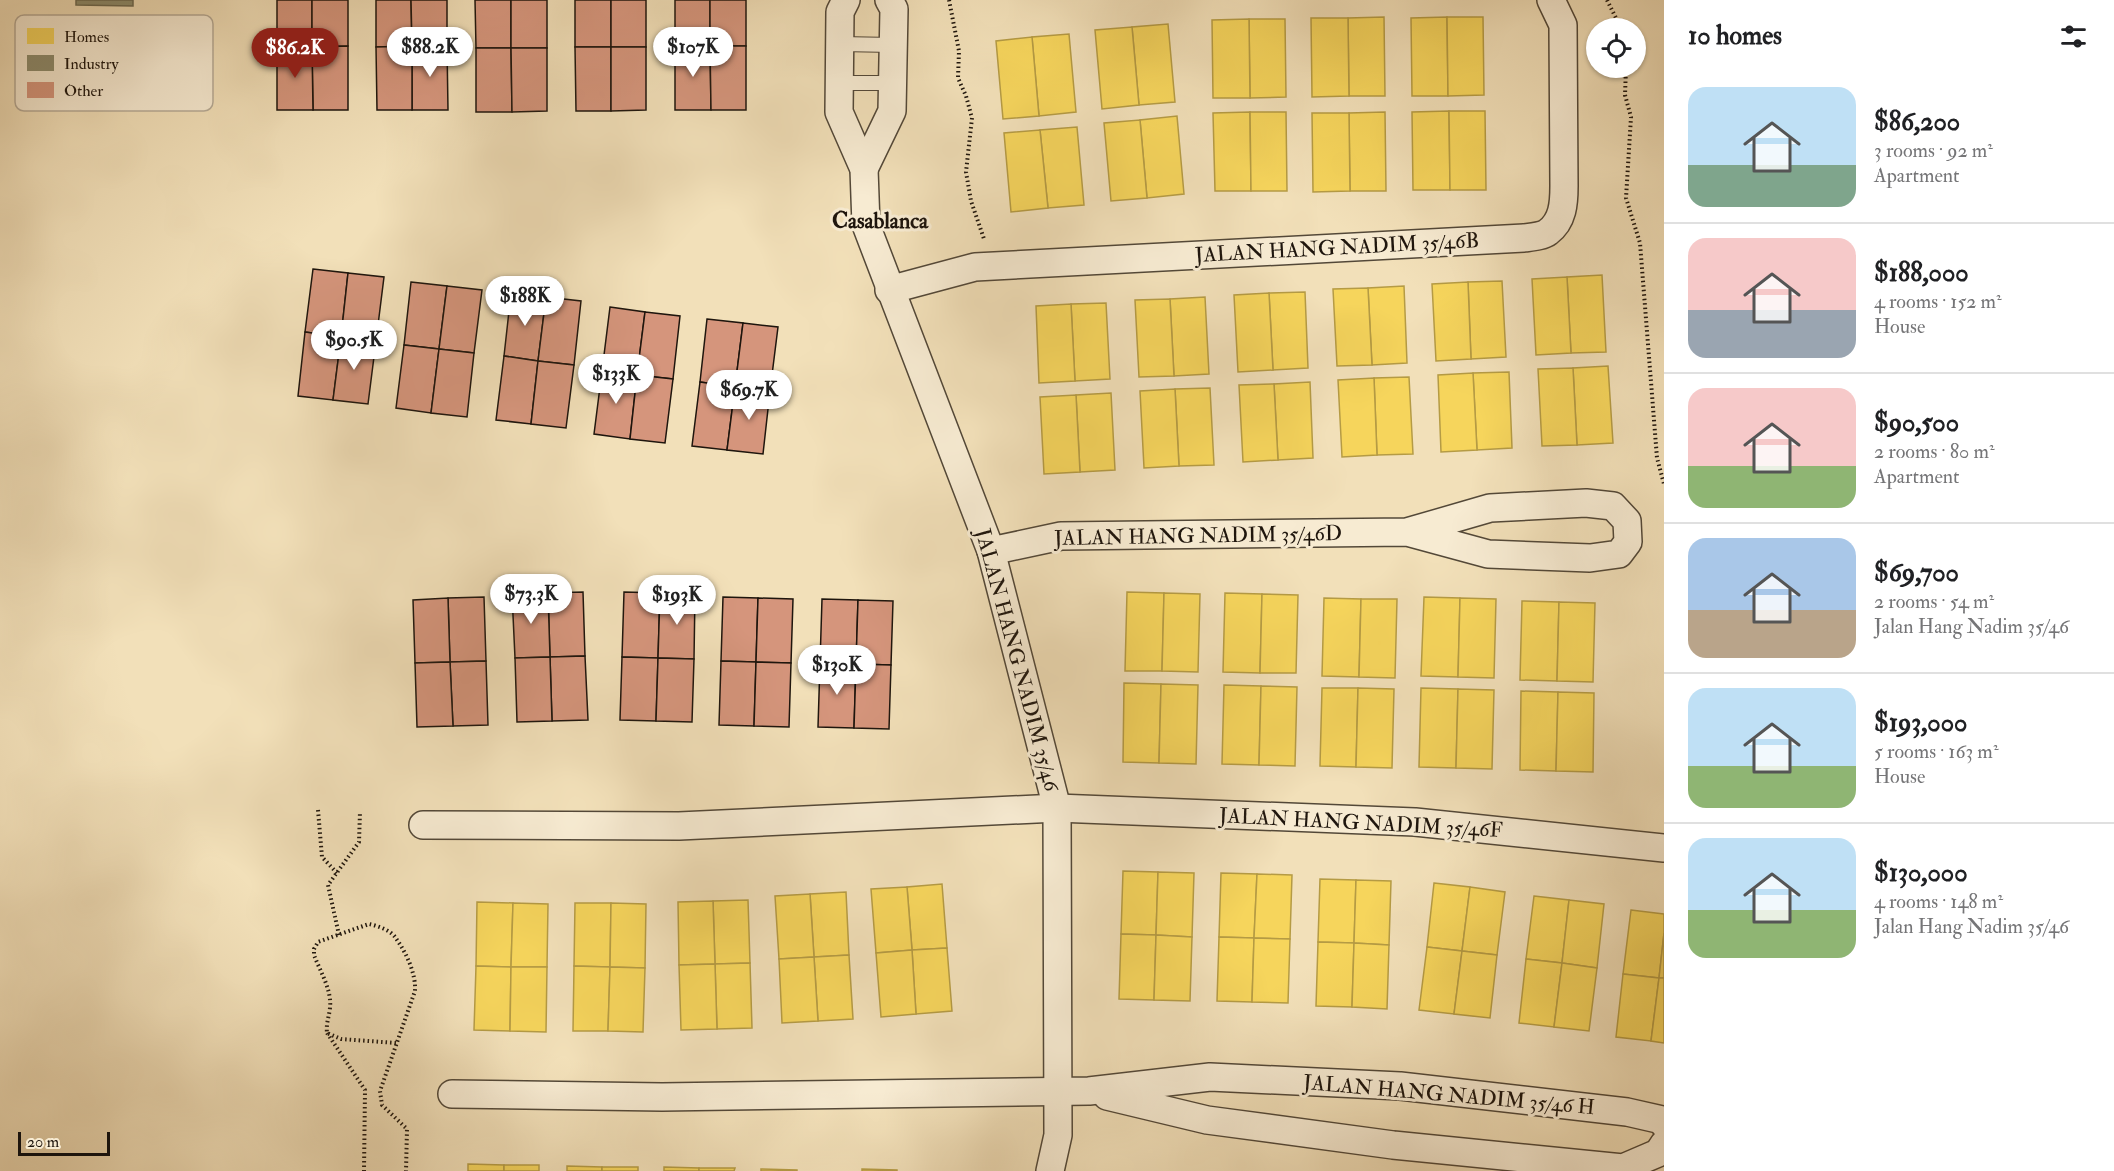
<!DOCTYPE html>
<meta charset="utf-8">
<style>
:root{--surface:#fff;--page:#f6f6f6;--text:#202124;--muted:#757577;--line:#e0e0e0;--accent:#8f2418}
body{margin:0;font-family:"IM FELL Double Pica",serif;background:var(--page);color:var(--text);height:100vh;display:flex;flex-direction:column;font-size:22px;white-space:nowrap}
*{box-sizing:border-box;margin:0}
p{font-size:20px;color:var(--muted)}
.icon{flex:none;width:33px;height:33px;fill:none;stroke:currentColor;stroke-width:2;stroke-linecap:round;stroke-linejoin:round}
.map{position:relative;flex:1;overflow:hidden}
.drawer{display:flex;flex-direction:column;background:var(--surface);width:450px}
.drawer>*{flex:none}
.fabs{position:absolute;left:1586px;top:18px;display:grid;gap:12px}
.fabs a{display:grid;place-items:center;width:60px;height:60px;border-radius:50%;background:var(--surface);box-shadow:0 2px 4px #0004;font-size:30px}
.scale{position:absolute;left:18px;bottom:15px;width:92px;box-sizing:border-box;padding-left:6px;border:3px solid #1e150d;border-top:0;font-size:16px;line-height:21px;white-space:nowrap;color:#1e150d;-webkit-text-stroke:4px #f7ebd2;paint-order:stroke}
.price{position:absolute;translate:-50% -51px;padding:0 14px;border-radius:21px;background:#fff;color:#222;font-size:20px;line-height:39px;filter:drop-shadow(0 2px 3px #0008)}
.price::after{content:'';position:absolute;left:50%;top:36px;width:18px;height:14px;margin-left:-9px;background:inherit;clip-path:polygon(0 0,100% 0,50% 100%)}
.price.on{background:var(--accent);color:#fff}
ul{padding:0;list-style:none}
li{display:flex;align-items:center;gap:18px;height:150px;padding:0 24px}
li+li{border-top:2px solid var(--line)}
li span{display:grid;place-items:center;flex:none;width:168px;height:120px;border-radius:18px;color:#555}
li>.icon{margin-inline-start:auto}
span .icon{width:72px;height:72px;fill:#fffc;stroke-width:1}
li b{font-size:26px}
h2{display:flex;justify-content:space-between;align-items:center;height:72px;padding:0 24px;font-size:26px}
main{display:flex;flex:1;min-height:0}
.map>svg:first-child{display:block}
.homes{fill:#f6d55c;stroke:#b59b44;stroke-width:1.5}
.industry{fill:#8c8c6e;stroke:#6b6851;stroke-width:1.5}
.building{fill:#d5957c;stroke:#1e150d;stroke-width:1.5}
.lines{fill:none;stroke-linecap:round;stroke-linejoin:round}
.service-casing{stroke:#534838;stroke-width:16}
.minor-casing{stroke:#534838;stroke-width:30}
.path{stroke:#1e150d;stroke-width:4;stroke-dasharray:1.5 3;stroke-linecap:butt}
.service{stroke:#f7ebd2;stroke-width:14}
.minor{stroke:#f7ebd2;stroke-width:27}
.labels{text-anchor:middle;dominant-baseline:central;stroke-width:6;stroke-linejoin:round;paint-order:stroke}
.street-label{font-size:21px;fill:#1e150d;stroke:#f7ebd2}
.neighbourhood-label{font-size:22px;font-weight:bold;fill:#1e150d;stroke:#f7ebd2}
.key{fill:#f7ebd2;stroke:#b6ab97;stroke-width:1.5}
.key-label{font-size:16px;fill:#1e150d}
</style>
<main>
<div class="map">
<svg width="1664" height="1171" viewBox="0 0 1664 1171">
<rect width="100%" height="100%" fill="#f2e0b9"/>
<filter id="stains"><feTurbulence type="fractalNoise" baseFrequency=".00333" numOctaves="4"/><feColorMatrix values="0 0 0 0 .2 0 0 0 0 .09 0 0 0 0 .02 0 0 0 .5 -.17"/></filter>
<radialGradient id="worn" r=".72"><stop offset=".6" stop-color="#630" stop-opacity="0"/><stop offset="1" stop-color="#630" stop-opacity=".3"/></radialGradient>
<g class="homes">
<path d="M1384,17l1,79h-36l-1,-78z"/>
<path d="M1447,17l1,79h-36l-1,-78z"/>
<path d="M1447,17h36l1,78 -36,1z"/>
<path d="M1311,18h37l1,78 -37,1z"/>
<path d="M1249,19h36l1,78 -36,1z"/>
<path d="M1249,19l1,79h-37l-1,-78z"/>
<path d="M1168,24l7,78 -36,3 -7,-78z"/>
<path d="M1132,27l7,78 -37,4 -7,-79z"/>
<path d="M1069,34l7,78 -37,4 -7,-79z"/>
<path d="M1032,37l7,79 -36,3 -7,-78z"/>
<path d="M1449,111l1,79h-37l-1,-78z"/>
<path d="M1449,111h36l1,79h-36z"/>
<path d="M1250,112l1,79h-36l-2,-78z"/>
<path d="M1250,112h36l1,79h-36z"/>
<path d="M1385,112l1,79h-36l-1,-78z"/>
<path d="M1312,113h37l1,78 -37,1z"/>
<path d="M1177,116l7,78 -37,4 -7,-78z"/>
<path d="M1140,120l7,78 -36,3 -7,-78z"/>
<path d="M1077,127l7,78 -36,3 -8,-78z"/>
<path d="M1040,130l8,78 -37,4 -7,-79z"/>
<path d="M1602,275l4,77 -35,1 -4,-76z"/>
<path d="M1567,277l4,76 -35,2 -4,-76z"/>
<path d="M1502,281l4,76 -35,2 -3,-77z"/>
<path d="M1468,282l3,77 -35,2 -4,-77z"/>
<path d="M1404,286l3,77 -35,2 -4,-77z"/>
<path d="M1368,288l4,77 -35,1 -4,-77z"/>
<path d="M1305,292l3,76 -35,2 -4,-77z"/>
<path d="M1269,293l4,77 -35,2 -4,-77z"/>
<path d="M1205,297l4,77 -35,2 -4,-77z"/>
<path d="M1170,299l4,77 -35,1 -4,-77z"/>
<path d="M1106,303l4,76 -35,2 -4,-77z"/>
<path d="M1071,304l4,77 -36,2 -3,-77z"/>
<path d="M1608,366l5,77 -36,2 -4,-77z"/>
<path d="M1573,368l4,77 -35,1 -4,-77z"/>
<path d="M1509,372l3,76 -35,2 -4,-77z"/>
<path d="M1473,373l4,77 -36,2 -3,-77z"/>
<path d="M1409,377l4,77 -36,1 -3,-77z"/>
<path d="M1374,378l3,77 -35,2 -4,-77z"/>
<path d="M1310,382l3,76 -35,2 -4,-76z"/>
<path d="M1274,384l4,76 -35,2 -4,-77z"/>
<path d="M1210,388l4,77 -35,1 -4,-77z"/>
<path d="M1175,389l4,77 -35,2 -4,-77z"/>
<path d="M1111,393l4,77 -35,2 -4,-77z"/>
<path d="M1076,395l4,77 -36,2 -4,-77z"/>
<path d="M1127,592l37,1 -2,78h-37z"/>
<path d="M1164,593l36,1 -2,78 -36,-1z"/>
<path d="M1225,593l37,1 -2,79 -37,-1z"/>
<path d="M1262,594l36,1 -2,78h-36z"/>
<path d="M1424,597l36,1 -2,79 -37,-1z"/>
<path d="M1324,598l37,1 -2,78 -37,-1z"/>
<path d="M1460,598l36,1 -2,79 -36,-1z"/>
<path d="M1361,599h36l-2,79 -36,-1z"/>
<path d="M1522,601l37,1 -2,79 -37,-1z"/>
<path d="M1559,602l36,1 -2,79 -36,-1z"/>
<path d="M1124,683l37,1 -2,79 -36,-1z"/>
<path d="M1161,684l37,1 -2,79 -37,-1z"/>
<path d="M1224,685l37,1 -2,79 -37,-1z"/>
<path d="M1261,686l36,1 -2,79 -36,-1z"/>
<path d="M1322,688h36l-2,79 -36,-1z"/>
<path d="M1358,688l36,1 -2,79 -36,-1z"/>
<path d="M1421,688l37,1 -2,79 -37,-1z"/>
<path d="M1458,689l36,1 -2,79 -36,-1z"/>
<path d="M1521,691l37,1 -2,79 -36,-1z"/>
<path d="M1558,692l36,1 -1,79 -37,-1z"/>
<path d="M1123,871l35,1 -2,63 -35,-1z"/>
<path d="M1158,872l36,1 -2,64 -36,-2z"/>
<path d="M1221,873l36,1 -3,64 -35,-1z"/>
<path d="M1257,874l35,1 -2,64 -36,-1z"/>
<path d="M1320,879l36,1 -2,63 -36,-1z"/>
<path d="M1356,880l35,1 -2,64 -35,-2z"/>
<path d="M1434,883l36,4 -8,64 -35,-4z"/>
<path d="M942,884l5,64 -35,2 -5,-63z"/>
<path d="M907,887l5,63 -36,3 -5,-64z"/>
<path d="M1470,887l35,5 -8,63 -35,-4z"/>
<path d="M846,892l3,63 -35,2 -4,-63z"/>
<path d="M810,894l4,63 -35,2 -4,-63z"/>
<path d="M1534,896l35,4 -7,63 -36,-4z"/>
<path d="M748,900l2,63 -35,1 -2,-63z"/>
<path d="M1569,900l35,4 -7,64 -35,-5z"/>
<path d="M713,901l2,63 -36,1 -1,-63z"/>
<path d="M477,902l36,1 -2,64 -35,-1z"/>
<path d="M513,903l35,1 -1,63h-36z"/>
<path d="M575,903h36l-1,64 -36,-1z"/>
<path d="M611,903l35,1 -1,64 -35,-1z"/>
<path d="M1631,910l33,4v19l-5,45 -36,-4z"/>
<path d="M1664,933v45h-5z"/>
<path d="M1121,934l35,1 -2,65 -35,-1z"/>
<path d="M1156,935l36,2 -2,64 -36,-1z"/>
<path d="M1219,937l35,1 -2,64 -35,-1z"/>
<path d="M1254,938l36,1 -2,64 -36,-1z"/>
<path d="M1318,942l36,1 -2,64 -36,-1z"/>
<path d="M1354,943l35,2 -2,64 -35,-2z"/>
<path d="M1427,947l35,4 -8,63 -35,-4z"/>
<path d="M947,948l5,63 -36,3 -4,-64z"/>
<path d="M912,950l4,64 -35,3 -5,-64z"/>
<path d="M1462,951l35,4 -7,63 -36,-4z"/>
<path d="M849,955l4,64 -35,2 -4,-64z"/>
<path d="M814,957l4,64 -36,2 -3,-64z"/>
<path d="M1526,959l36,4 -8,64 -35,-4z"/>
<path d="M750,963l2,65 -35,1 -2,-65z"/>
<path d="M1562,963l35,5 -8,63 -35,-4z"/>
<path d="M715,964l2,65 -36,1 -2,-65z"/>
<path d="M476,966l35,1 -1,64 -36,-1z"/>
<path d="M574,966l36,1 -2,64h-35z"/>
<path d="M511,967h36l-1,65 -36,-1z"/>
<path d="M610,967l35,1 -2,64 -35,-1z"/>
<path d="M1623,974l36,4 -8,63 -35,-4z"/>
<path d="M1659,978h5v65l-13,-2z"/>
<path d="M468,1164l36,1v6h-36z"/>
<rect x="504" y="1165" width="35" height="6"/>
<path d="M567,1166l35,1v4h-35z"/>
<rect x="602" y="1167" width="36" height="4"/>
<path d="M664,1167l35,1v3h-35z"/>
<path d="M699,1168h36l-1,3h-35z"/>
<path d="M761,1169l36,1v1h-36z"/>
<path d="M862,1169l35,1v1h-35z"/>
</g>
<path class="industry" d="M76,0h57v6l-57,-1z"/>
<g class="building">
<rect x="277" y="0" width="35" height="47"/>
<path d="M312,0h36v46l-36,1z"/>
<path d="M376,0h35l1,46 -36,1z"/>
<path d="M411,0h36v46h-35z"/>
<path d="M475,0h36v48h-35z"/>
<rect x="511" y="0" width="36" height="48"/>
<rect x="575" y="0" width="36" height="47"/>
<rect x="611" y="0" width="35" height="47"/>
<rect x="675" y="0" width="35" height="46"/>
<rect x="710" y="0" width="36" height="46"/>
<path d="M348,46v64h-35l-1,-63z"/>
<path d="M412,46h35l1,64h-36z"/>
<path d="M412,46v64h-35l-1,-63z"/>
<path d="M675,46h35l1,64h-36z"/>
<path d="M710,46h36v64h-35z"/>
<path d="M277,47h35l1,63h-36z"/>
<path d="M575,47h36v64h-35z"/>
<path d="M611,47h35v63l-35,1z"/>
<path d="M476,48h35l1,64h-36z"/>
<path d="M511,48h36v63l-35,1z"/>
<path d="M313,269l35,4 -7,64 -36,-5z"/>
<path d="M348,273l36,4 -8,64 -35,-4z"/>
<path d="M411,282l36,4 -8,63 -35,-4z"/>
<path d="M447,286l35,4 -8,63 -35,-4z"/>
<path d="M511,293l35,4 -8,64 -34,-5z"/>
<path d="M546,297l35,4 -7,64 -36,-4z"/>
<path d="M610,307l35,5 -8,63 -35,-4z"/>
<path d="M645,312l35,4 -7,63 -36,-4z"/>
<path d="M707,319l36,4 -8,64 -35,-5z"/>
<path d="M743,323l35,4 -8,64 -35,-4z"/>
<path d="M305,332l36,5 -8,63 -35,-4z"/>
<path d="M341,337l35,4 -8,63 -35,-4z"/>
<path d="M404,345l35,4 -8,64 -35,-5z"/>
<path d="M439,349l35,4 -7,64 -36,-4z"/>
<path d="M504,356l34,5 -7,63 -35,-4z"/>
<path d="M538,361l36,4 -8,63 -35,-4z"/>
<path d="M602,371l35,4 -7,64 -36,-5z"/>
<path d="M637,375l36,4 -8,64 -35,-4z"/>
<path d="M700,382l35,5 -8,63 -35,-4z"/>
<path d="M735,387l35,4 -7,63 -36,-4z"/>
<path d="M583,592l2,64 -35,1 -2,-64z"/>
<path d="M624,592l36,1 -2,65 -36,-1z"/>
<path d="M548,593l2,64 -35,1 -3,-64z"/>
<path d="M660,593l35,1 -1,65 -36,-1z"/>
<path d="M484,597l2,64 -36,1 -2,-64z"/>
<path d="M723,597l35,1 -2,64 -35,-1z"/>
<path d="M448,598l2,64 -35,1 -2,-63z"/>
<path d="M758,598l35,1 -2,64 -35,-1z"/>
<path d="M822,599l36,1 -2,64 -36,-1z"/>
<path d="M858,600l35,1 -2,64 -35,-1z"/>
<path d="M585,656l3,64 -36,1 -2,-64z"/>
<path d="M550,657l2,64 -35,1 -2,-64z"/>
<path d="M622,657l36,1 -2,63 -36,-1z"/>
<path d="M658,658l36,1 -2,63 -36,-1z"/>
<path d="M486,661l2,64 -35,1 -3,-64z"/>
<path d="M721,661l35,1 -2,64 -35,-1z"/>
<path d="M450,662l3,64 -36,1 -2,-64z"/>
<path d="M756,662l35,1 -2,64 -35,-1z"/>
<path d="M820,663l36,1 -2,64 -36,-1z"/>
<path d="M856,664l35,1 -2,64 -35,-1z"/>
</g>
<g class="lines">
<defs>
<g id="service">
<path d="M840,44l53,1"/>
<path d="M840,83h53"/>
</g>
<g id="minor">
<path d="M846,0l-6,12 -1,100 25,57 2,56 125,326 66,257 1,327 -8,36"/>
<path d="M864,169l28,-58 2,-102 -5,-9"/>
<path d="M889,290l86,-23 549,-29c7,-1 19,-2 24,-6 15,-11 16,-29 16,-46l-1,-161 -12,-25"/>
<path d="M991,551l70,-15 346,-4 83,-24 96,-5 27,3 14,15 1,21 -9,12 -29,4 -102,-4 -81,-22"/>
<path d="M423,825l256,1 378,-18 358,14 249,26"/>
<path d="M452,1094l210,3 427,-6 121,-14 190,9 227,26 35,8 2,4"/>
<path d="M1107,1096l100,24 186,25 230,23 35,-15 6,-9"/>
</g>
</defs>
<use href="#service" class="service-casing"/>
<use href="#minor" class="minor-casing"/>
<g class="path">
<path d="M949,0l10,51 -1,27 8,18 6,22 -6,54 5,29 13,38"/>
<path d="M1607,0l14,28"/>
<path d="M1626,68l-1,27 6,22 -5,81 14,45 17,215 7,26"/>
<path d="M318,810l4,47 15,16"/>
<path d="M339,935l-11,-50 31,-43 1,-30"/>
<path d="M327,1033l38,57 -1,81"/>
<path d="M396,1043l-55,-4 -14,-6c-1,-10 2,-16 3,-25 2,-18 -10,-37 -16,-53v-6l4,-7 51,-18c9,2 21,6 26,13 11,15 21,36 20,54l-35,100 2,14 25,24 -1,42"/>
</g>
<use href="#service" class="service"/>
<use href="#minor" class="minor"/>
</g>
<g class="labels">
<g class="street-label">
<text transform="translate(1337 248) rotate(-3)">JALAN HANG NADIM 35/46B</text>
<text transform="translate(1198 536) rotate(-1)">JALAN HANG NADIM 35/46D</text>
<text transform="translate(1017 660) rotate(75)">JALAN HANG NADIM 35/46</text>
<text transform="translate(1361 823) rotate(3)">JALAN HANG NADIM 35/46F</text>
<text transform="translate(1449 1095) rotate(5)">JALAN HANG NADIM 35/46 H</text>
</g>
<g class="neighbourhood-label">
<text x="880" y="221">Casablanca</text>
</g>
</g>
<rect x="15" y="15" width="198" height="96" rx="9" class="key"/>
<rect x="27" y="28" width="27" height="16" fill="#f6d55c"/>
<rect x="27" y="55" width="27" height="16" fill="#8c8c6e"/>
<rect x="27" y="82" width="27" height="16" fill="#d5957c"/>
<g class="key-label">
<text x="64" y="42">Homes</text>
<text x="64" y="69">Industry</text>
<text x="64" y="96">Other</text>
</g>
<rect width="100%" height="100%" filter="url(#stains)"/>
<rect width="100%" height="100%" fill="url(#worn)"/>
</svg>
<div class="fabs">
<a><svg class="icon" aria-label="locate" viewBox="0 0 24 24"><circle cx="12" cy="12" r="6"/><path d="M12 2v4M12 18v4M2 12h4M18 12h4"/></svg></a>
</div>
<div class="scale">20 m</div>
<b class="price" style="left:430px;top:78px">$88.2K</b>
<b class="price" style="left:693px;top:78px">$107K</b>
<b class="price on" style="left:295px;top:79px">$86.2K</b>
<b class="price" style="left:525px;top:327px">$188K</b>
<b class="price" style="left:354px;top:371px">$90.5K</b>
<b class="price" style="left:616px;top:405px">$133K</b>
<b class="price" style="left:749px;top:421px">$69.7K</b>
<b class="price" style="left:531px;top:625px">$73.3K</b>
<b class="price" style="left:677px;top:626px">$193K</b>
<b class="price" style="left:837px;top:696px">$130K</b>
</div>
<section class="drawer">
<h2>10 homes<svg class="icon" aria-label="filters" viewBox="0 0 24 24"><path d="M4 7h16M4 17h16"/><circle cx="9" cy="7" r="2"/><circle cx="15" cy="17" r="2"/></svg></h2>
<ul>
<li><span style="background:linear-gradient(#bfe0f5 65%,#7fa58c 0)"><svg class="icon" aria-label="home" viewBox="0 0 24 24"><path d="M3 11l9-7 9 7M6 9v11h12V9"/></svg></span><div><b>$86,200</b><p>3 rooms · 92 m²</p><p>Apartment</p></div></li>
<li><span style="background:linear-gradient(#f6c9c9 60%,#9aa5b1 0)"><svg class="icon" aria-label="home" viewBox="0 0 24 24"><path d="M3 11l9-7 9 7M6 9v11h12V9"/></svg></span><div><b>$188,000</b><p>4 rooms · 152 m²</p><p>House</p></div></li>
<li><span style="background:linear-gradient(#f6c9c9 65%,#8fb573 0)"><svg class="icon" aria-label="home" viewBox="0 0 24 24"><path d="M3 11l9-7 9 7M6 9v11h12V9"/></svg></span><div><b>$90,500</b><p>2 rooms · 80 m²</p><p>Apartment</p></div></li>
<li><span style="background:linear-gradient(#a9c7e8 60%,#b9a48a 0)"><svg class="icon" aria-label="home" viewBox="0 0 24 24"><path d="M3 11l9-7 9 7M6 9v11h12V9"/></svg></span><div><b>$69,700</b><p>2 rooms · 54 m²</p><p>Jalan Hang Nadim 35/46</p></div></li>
<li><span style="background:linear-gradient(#bfe0f5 65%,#8fb573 0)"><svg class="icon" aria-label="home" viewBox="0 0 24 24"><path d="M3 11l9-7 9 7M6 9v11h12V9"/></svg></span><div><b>$193,000</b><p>5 rooms · 163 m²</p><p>House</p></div></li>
<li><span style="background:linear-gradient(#bfe0f5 60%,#8fb573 0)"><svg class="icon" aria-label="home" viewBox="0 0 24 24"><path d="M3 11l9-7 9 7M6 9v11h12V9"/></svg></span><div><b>$130,000</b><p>4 rooms · 148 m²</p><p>Jalan Hang Nadim 35/46</p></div></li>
</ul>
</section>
</main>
